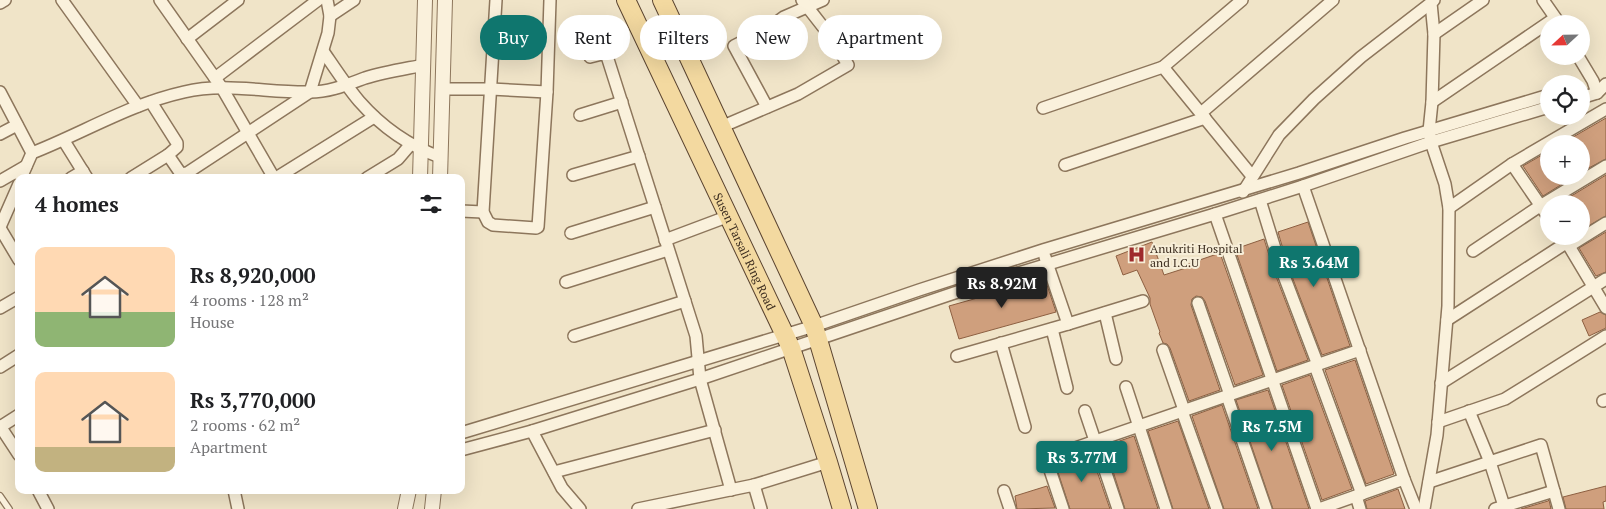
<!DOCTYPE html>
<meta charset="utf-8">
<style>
:root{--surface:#fff;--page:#f2f2f2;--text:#202124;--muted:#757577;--accent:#0f766e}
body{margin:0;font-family:"PT Serif",serif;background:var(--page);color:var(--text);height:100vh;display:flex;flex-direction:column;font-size:19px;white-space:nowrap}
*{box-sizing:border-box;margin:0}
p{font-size:16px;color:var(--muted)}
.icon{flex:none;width:28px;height:28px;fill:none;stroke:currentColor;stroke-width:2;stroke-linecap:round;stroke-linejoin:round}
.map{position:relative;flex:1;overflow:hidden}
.panel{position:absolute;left:15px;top:174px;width:450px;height:320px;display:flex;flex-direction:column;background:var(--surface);border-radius:10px;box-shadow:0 5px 20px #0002}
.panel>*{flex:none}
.banner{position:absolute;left:480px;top:15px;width:475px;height:45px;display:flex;gap:10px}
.needle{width:32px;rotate:248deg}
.buttons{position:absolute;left:1540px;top:15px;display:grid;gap:10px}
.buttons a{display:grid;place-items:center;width:50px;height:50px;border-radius:50%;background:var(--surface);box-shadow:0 5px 20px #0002;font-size:25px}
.price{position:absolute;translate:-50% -42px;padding:0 11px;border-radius:5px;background:var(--accent);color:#fff;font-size:16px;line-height:32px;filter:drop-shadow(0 1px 2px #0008)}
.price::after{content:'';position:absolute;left:50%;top:30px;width:15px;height:11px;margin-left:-8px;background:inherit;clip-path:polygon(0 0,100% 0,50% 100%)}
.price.active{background:#222;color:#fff}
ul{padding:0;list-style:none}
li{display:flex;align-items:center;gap:15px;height:125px;padding:0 20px}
li span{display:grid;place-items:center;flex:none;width:140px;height:100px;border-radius:10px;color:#555}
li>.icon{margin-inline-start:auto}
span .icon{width:60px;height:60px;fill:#fffc;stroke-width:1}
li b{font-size:21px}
h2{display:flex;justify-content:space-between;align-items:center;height:60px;padding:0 20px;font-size:21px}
.pill{padding:0 18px;border-radius:22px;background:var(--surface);box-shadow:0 5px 20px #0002;font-size:18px;line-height:45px}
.pill.active{background:var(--accent);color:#fff}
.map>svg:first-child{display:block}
.building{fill:#cf9f7d;stroke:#8d5f41}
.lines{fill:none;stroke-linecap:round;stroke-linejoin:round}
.service-casing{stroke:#8d765c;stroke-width:8}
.minor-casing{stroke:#8d765c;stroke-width:14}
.tertiary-casing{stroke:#8d765c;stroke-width:16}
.primary-casing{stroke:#5b4430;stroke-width:20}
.service{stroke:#faf1dc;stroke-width:5.5}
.minor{stroke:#faf1dc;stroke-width:11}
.tertiary{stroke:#faf1dc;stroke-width:14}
.primary{stroke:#f3d9a0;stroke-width:18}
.labels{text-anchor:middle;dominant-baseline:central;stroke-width:4;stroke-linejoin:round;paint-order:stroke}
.poi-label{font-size:12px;fill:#3d2e20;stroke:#f7eed8;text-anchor:start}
.street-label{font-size:12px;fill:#3d2e20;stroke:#f7eed8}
</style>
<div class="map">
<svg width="1606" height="509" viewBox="0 0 1606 509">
<rect width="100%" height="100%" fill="#f0e4c8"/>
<g class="building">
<path d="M1606,118v41l-25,13v-28h-20z"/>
<path d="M1549,151v25h26l-32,20 -20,-30z"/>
<path d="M1606,175v41l-25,14v-26h-23z"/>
<path d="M1308,222l42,124 -28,9 -34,-89 -10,-34z"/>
<path d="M1606,232v40l-10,4 -17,-28z"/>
<path d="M1264,239l10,32 34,89 -31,11 -42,-122z"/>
<path d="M1152,242l12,33 25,-8 -1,-3 32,-11 43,122 -28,10 -30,-84 -3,-4 -6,-1 -4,3 -1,6 29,85 -31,11 -19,-53 -3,-4 -4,-1 -4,-10 1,-1 -10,-28v-6l-13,-28 -14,5 -7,-19z"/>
<path d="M1045,279l11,33 -97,27 -10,-33z"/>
<path d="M1600,312l6,3v13l-17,8 -7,-16z"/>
<path d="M1355,360l39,114 -28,10 -41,-114z"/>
<path d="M1310,375l42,114 -30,11 -40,-115z"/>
<path d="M1268,390l41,119h-36l-37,-109z"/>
<path d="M1222,405l36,104h-34l-32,-93z"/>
<path d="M1178,421l31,88h-36l-25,-78z"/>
<path d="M1134,436l24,73h-33l-20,-63z"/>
<path d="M1090,451l20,58h-40l-15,-46z"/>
<path d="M1047,486l8,22 -38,1 -2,-13z"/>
<path d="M1606,486v15l-3,1 1,7h-38l-3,-12z"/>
<path d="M1398,489l7,20h-38l-2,-8z"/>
<path d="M1549,500l2,9h-30l27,-8z"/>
</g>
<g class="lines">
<defs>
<path id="service" d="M0,496l9,13"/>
<g id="minor">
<path d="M62,0l76,106"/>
<path d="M160,0l62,88 52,90"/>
<path d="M496,0l-13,212 5,10 5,3 43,3 2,-1 9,-135 3,-92"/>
<path d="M1543,0l16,23"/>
<path d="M0,3l5,-3"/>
<path d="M330,16l24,-16"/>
<path d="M1434,34l49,-34"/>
<path d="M187,39l51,-39"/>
<path d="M323,51c11,16 24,36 36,50 22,25 50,45 81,56"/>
<path d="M1578,56l15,25 4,12"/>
<path d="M590,57l16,-4 90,283 4,43 31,111"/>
<path d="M1163,67l79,-67"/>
<path d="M215,78l103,-78"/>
<path d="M442,89h49l56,3"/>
<path d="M0,92l32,61"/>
<path d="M1581,98l16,-5 9,-9"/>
<path d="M151,102l26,41v4l-9,8 13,19 6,-1 123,-81 18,-59 2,-17 -3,-16"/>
<path d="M1432,102l123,-84"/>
<path d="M767,107l-33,-61 35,-18 15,-11 39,-17"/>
<path d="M1043,108l120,-41 89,109"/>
<path d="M1201,113l132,-113"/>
<path d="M580,115l42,-13"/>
<path d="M721,127l77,-33 50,-29 -14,-24 -32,-41"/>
<path d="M0,134l17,-9"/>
<path d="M64,141l23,37"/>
<path d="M1512,164l37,54"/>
<path d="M1065,165l140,-47"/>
<path d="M573,175l66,-19"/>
<path d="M21,178l11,-25c51,-20 98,-49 152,-61 41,-10 84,1 126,0 20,0 36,-7 55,-14 19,-6 39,-9 59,-13"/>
<path d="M71,178l12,-7"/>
<path d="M131,178l37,-23"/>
<path d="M276,178l98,-61"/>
<path d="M367,178l31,-19 12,-14"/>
<path d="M0,181l26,-15"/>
<path d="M1303,186l101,293 -85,30"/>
<path d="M1243,192l36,-57 35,-36 47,-42 70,-54"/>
<path d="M1260,200l21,68 37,97"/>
<path d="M1449,208l63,-44 94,-55"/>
<path d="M461,211l22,1"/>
<path d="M1215,214l102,295"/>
<path d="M0,227l19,-43"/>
<path d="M0,228l19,32"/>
<path d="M571,233l84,-26"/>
<path d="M1562,236l7,10 37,62"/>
<path d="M665,240l64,-24"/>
<path d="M1569,246l37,-23"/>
<path d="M1473,251l67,-45 66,-40"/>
<path d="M566,282l102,-32"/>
<path d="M1198,303l32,92"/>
<path d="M0,308l19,-11"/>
<path d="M1105,313l11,46"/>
<path d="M1447,320l119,-77"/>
<path d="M1068,324l75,-23"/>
<path d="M1052,329l15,59"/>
<path d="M574,336l111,-35"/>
<path d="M1001,343l24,84"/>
<path d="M1163,350l21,60"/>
<path d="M957,356l111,-32 -23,-67"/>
<path d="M1315,366l47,128"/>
<path d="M0,367l19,-12"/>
<path d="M1441,383l165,-104"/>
<path d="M1126,387l40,122"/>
<path d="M1227,396l39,113"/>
<path d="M1603,401l3,-1"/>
<path d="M1085,411l33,98"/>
<path d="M1182,411l35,98"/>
<path d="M1469,411l21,51 14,44"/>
<path d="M1438,422l67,-23 101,-63"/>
<path d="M0,426l19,29"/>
<path d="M0,427l19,-12"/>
<path d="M532,431l30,57 18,21"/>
<path d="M461,433l353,-107 105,-36 124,-40 256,-77 106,-35 144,-43"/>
<path d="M461,450l71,-19 168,-52 275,-93 240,-72 88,-28 128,-44 118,-35"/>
<path d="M554,472l161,-42"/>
<path d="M1404,479l12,30"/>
<path d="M1429,482l112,-37 18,64"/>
<path d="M754,485l74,-23"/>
<path d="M38,490l10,19"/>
<path d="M234,490l4,19"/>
<path d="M1004,491l6,18"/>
<path d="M1356,496l4,13"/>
<path d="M638,509l116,-24 7,24"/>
<path d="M1063,509l-17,-51 314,-108"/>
<path d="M1424,509l13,-74 11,-129 1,-98 -4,-24 -14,-42 -2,-11 3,-29 2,-68 -3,-31 3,-3"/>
<path d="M1495,509l59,-18"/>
</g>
<g id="tertiary">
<path d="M420,178l5,-178"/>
<path d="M440,178l5,-178"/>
<path d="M405,509l4,-19"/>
<path d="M432,509l2,-19"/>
</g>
<g id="primary">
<path id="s1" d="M626,0l165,348 37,114 14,47"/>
<path d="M662,0l152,326 54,183"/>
</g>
</defs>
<use href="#service" class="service-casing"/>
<use href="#minor" class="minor-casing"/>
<use href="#tertiary" class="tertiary-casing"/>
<use href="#primary" class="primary-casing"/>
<use href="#service" class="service"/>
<use href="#minor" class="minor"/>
<use href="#tertiary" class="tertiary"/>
<use href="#primary" class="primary"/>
</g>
<defs>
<symbol id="hospital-bare" viewBox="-9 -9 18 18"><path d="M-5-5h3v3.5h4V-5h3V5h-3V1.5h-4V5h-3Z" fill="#9e2a2b" stroke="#f7eed8" stroke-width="2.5" paint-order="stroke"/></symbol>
</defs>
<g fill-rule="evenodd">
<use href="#hospital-bare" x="1124" y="242" width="25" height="25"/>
</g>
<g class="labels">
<g class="poi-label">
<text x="1150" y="248">Anukriti Hospital<tspan x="1150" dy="14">and I.C.U</tspan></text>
</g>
<g class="street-label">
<text stroke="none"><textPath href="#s1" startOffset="278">Susen Tarsali Ring Road</textPath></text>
</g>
</g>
</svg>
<div class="buttons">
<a><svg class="needle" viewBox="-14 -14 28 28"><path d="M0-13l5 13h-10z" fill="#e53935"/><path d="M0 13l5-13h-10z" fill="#757577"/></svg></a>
<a><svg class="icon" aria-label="locate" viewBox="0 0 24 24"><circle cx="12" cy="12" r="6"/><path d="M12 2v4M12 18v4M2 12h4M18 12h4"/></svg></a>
<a>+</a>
<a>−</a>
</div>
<b class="price" style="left:1314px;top:288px">Rs 3.64M</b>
<b class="price active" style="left:1002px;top:309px">Rs 8.92M</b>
<b class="price" style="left:1272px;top:452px">Rs 7.5M</b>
<b class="price" style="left:1082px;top:483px">Rs 3.77M</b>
<div class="banner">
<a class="pill active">Buy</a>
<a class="pill">Rent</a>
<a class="pill">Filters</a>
<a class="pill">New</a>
<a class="pill">Apartment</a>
</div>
<section class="panel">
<h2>4 homes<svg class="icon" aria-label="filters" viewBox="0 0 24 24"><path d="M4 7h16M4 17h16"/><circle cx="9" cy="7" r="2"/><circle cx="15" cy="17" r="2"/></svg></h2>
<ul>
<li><span style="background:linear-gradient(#ffd9b3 65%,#8fb573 0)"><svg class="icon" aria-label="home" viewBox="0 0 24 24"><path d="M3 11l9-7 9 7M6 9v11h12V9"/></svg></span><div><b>Rs 8,920,000</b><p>4 rooms · 128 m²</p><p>House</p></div></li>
<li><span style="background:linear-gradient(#ffd9b3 75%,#c2b280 0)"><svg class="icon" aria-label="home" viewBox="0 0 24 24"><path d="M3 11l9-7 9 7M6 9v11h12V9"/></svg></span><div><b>Rs 3,770,000</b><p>2 rooms · 62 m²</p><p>Apartment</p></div></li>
</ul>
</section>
</div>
